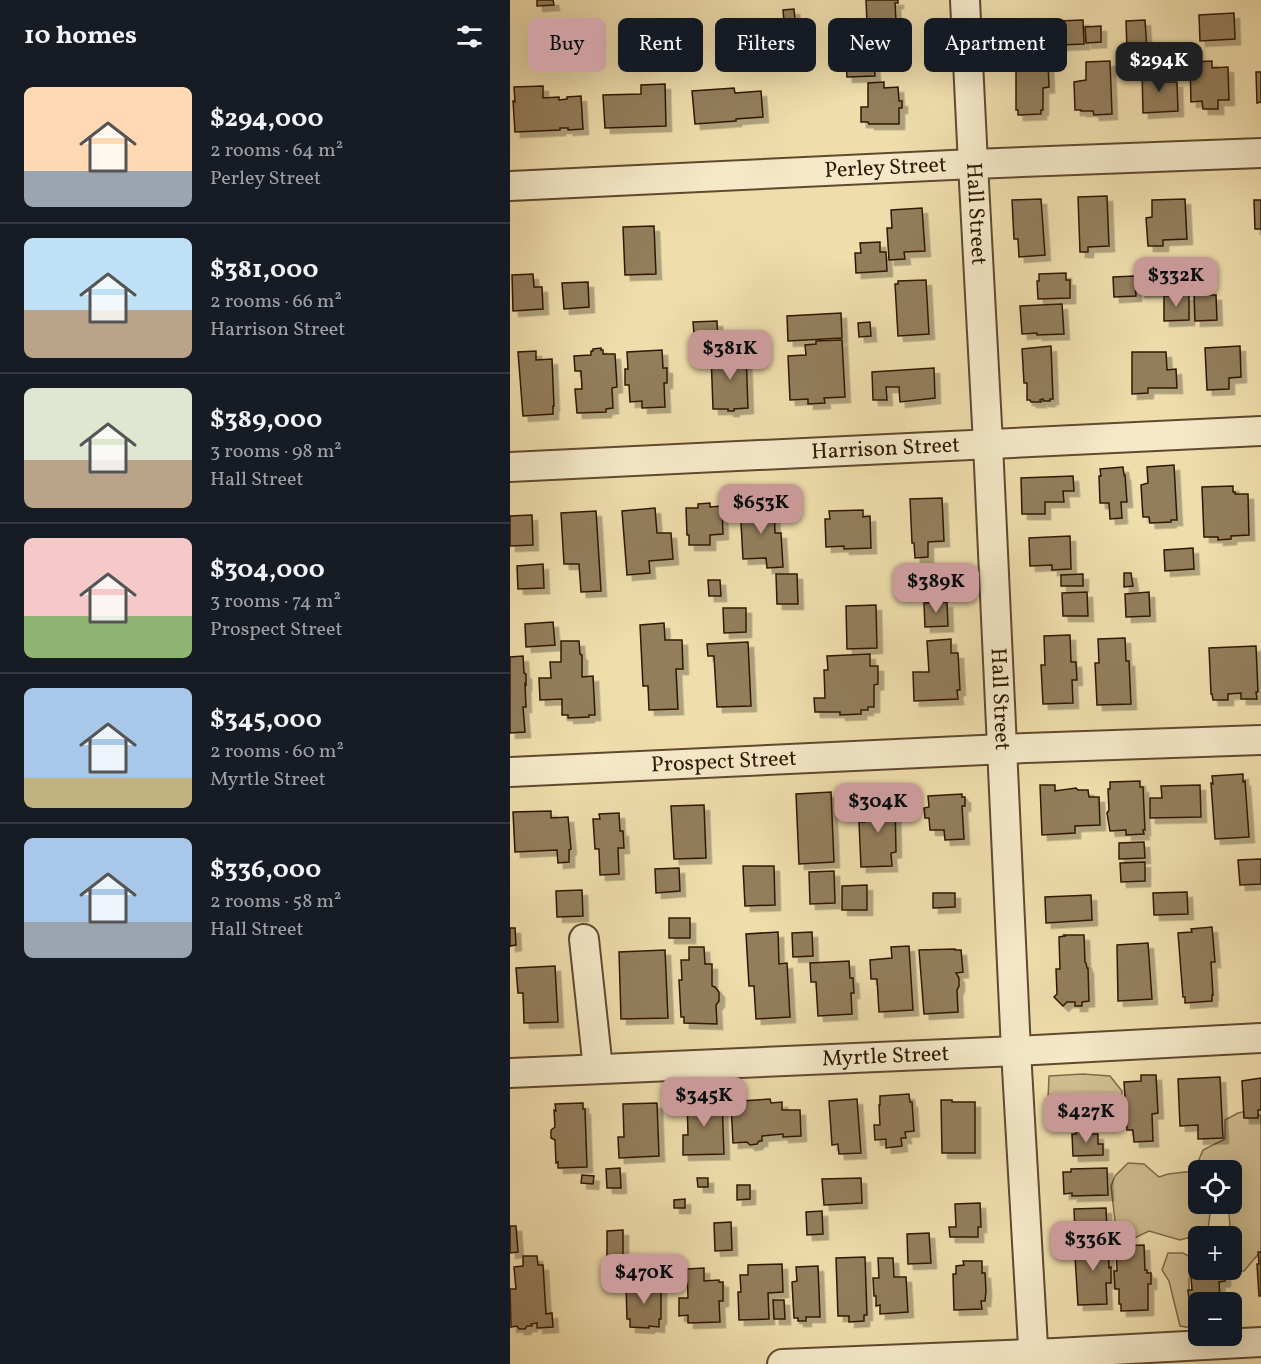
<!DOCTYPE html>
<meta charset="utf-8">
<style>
:root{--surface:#171b24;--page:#242831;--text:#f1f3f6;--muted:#9ea1a6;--line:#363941;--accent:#c59692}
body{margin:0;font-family:Vollkorn,serif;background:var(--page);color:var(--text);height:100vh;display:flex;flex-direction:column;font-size:22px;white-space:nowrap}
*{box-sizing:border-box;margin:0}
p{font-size:20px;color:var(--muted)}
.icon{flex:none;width:33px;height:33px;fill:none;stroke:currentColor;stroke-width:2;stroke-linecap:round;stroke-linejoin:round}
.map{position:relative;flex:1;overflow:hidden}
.drawer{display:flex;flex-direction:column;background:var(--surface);width:510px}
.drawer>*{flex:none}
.top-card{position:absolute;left:18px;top:18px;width:570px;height:54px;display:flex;gap:12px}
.tools{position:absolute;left:678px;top:1160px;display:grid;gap:12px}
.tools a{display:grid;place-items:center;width:54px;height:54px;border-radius:9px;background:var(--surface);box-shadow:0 6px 24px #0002;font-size:30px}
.price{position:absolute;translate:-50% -51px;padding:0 14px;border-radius:12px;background:var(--accent);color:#111;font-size:20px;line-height:39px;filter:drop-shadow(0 2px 3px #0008)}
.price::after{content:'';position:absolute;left:50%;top:36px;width:18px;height:14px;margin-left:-9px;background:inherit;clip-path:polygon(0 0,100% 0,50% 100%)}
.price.current{background:#222;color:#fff}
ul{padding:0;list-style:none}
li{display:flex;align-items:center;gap:18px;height:150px;padding:0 24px}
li+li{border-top:2px solid var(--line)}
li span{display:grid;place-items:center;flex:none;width:168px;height:120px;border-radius:9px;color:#555}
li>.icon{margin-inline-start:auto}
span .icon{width:72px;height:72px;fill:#fffc;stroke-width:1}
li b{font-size:26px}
h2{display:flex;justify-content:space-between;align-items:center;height:72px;padding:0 24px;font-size:26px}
.pill{padding:0 21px;border-radius:9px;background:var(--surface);box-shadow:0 6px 24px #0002;font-size:21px;line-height:54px}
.pill.current{background:var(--accent);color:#111}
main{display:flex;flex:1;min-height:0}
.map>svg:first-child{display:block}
.green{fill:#cfbc8f;stroke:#806a4a;stroke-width:1.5;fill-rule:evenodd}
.building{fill:#937e5b;stroke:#301804;stroke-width:1.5;filter:url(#shadow)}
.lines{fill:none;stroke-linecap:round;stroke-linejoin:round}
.minor-casing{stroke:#60492e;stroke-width:32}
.minor{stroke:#f5e9c9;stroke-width:28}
.labels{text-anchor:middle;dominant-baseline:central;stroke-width:4.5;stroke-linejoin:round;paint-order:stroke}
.street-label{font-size:22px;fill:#301804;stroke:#f5e9c9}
</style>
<main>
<section class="drawer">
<h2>10 homes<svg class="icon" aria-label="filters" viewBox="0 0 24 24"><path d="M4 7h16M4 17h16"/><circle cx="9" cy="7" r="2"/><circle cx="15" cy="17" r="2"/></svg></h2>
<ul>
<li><span style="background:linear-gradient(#ffd9b3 70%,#9aa5b1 0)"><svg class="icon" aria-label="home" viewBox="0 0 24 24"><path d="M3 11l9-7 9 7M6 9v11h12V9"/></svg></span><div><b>$294,000</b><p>2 rooms · 64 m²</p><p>Perley Street</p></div></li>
<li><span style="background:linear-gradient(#bfe0f5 60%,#b9a48a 0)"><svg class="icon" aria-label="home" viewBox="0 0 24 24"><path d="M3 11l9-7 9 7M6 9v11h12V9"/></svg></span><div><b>$381,000</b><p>2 rooms · 66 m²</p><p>Harrison Street</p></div></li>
<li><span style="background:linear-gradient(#dfe7d0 60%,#b9a48a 0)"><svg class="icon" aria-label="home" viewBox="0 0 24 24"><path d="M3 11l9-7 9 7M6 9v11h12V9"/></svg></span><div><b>$389,000</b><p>3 rooms · 98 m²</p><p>Hall Street</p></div></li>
<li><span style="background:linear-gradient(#f6c9c9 65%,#8fb573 0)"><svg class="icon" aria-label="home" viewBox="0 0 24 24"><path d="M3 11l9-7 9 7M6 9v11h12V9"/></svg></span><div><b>$304,000</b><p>3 rooms · 74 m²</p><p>Prospect Street</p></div></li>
<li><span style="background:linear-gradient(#a9c7e8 75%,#c2b280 0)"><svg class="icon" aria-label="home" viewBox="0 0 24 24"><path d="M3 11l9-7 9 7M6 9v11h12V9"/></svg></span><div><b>$345,000</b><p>2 rooms · 60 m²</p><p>Myrtle Street</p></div></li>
<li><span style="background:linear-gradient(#a9c7e8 70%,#9aa5b1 0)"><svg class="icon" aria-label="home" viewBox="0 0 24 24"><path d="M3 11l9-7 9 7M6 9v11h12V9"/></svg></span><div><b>$336,000</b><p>2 rooms · 58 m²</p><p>Hall Street</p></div></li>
</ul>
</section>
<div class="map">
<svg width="751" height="1364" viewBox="0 0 751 1364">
<defs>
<filter id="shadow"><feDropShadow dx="5.5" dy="5.5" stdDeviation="0" flood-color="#0004"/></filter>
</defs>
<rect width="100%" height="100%" fill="#efddac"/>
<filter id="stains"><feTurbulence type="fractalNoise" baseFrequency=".00333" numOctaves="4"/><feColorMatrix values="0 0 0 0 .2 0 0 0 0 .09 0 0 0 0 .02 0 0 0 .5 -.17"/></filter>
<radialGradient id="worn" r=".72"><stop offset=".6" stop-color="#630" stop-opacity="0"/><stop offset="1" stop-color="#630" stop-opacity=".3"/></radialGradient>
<g class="green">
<path d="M573,1074l27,2 12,15 -1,22 -24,9 -25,-4 -24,-19 1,-23z"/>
<path d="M741,1110l10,6v135l-17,20h-11l-4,-58 -6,-8h-12l-3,25 -14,2 -3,5 -11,3 -31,-9 -25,12 -8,-14 -5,-43 4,-10 13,-13 16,1 15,13 9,-3 26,-3 9,-21 22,-11v-19l13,-7zM688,1170h34v33h-34z"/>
<path d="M658,1253h15l9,5v11l-3,10v15l8,14 1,21 -18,-3 -11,-45 -7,-11z"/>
</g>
<g class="building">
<path d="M27,0h16l1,5 -17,1z"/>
<path d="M356,0h32v3h-3l1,19 -15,1 1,16 -22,1 -1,-17h8z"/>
<path d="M284,9l1,11 -11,2 -1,-12z"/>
<path d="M724,13l1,26 -35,2 -1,-26z"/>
<path d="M573,20l1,24 -24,1 -1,-24z"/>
<path d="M635,20l2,30h-20l-1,-29z"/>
<path d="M539,22l1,18 -24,1 -1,-18z"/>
<path d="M591,26v16l-15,1 -1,-16z"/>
<path d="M639,44h8v8h-7z"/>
<path d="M525,51v11l13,-1 1,26 -6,1v22h-2v4l-23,1v-5h-2v-53l6,-1v-4z"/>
<path d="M364,60l1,16 -28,1 -1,-15z"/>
<path d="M600,61l2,53 -18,1 -1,-4h-12v-1h-6l-1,-28 12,-2v-18z"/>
<path d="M702,61v7l16,-1 1,33h-11v9h-15l-1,-8 -11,1 -1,-40z"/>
<path d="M654,70v12h13l1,29 -35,2 -1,-42z"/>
<path d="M746,72h5v30l-4,1z"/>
<path d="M374,82v6l14,-1 1,14h3v7h-3v16h-30l-1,-2h-7v-15h7v-24z"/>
<path d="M155,84l1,42 -61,2 -2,-33 38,-1v-9z"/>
<path d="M33,86v12l16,-1v3l8,-1v-2l14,-1 2,33 -15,1v-2h-8v2l-45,2 -2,-31 2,1 -1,-15z"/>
<path d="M224,88l1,5 26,-2 2,26 -27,2v2l-41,3 -3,-33z"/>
<path d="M597,196l2,50 -21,1v5h-8l-2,-55z"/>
<path d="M531,199l4,56 -26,2 -1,-18h-4l-2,-39z"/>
<path d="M675,199l2,40 -24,1v6h-15l-2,-28 6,-1v-17z"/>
<path d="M744,200h7v29h-6z"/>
<path d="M412,208l3,43 -21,1 1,7 -16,1 -2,-32h5l-1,-18z"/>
<path d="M144,226l2,48 -31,1 -2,-48z"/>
<path d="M370,242v10h6l1,19 -31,2 -1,-20h6l-1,-10z"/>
<path d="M665,267l1,24 -37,1 -1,-23z"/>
<path d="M556,273v7h4v18l-32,1 -1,-18h2v-7z"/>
<path d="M23,274l1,13h8l1,22 -30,2 -1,-36z"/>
<path d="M625,276l1,20 -22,1 -1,-20z"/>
<path d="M416,280l3,54 -31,2 -3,-52h3v-3z"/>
<path d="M78,282l1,25 -25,2 -2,-26z"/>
<path d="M679,295v25l-25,1v-25z"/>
<path d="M684,295h22l1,25 -22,1z"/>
<path d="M552,304l2,30 -27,1v-2l-15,1 -2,-28z"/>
<path d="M331,313l1,25 -54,3 -1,-25z"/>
<path d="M207,321l1,24 -23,1 -2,-24z"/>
<path d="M360,322l1,14 -12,1 -1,-14z"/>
<path d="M332,340l3,57 -21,1 1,5 -17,1v-5l-18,1 -2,-44 18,-1 -1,-10 11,-1v-3z"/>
<path d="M541,346l2,53h-3v2h-7v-2l-3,1 1,2h-10l-1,-2h-3v-17h-3l-2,-34z"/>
<path d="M730,346l1,31 -12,1v11l-22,1 -2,-42z"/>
<path d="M91,348v2h2v4h12l2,33 -5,1 1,20 -7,1v3l-29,1 -2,-24h7l-1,-18h-6l-1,-15 17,-1v-4h2v-2z"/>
<path d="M152,350l1,18h4v15h-3l1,24 -23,1v-7l-12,1 -1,-17h-4v-16h3l-1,-17z"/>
<path d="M26,351v9l16,-1 2,47h-1v8l-30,2 -5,-64z"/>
<path d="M236,352l2,56 -14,1v2h-6v-2h-15l-2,-56z"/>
<path d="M622,352h34l1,18 9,-1 1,19h-29v5l-16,1z"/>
<path d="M424,368l1,30 -35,4 -1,-15h-13l1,13h-14l-1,-28z"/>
<path d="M664,465l3,55h-6v2l-21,1 -1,-6h-6l-2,-32 7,-2 -1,-16z"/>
<path d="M613,467l1,8h1l2,27h-6l1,16 -12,1 -1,-16h-9l-1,-27h2l-1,-7z"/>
<path d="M563,476l1,15h-11l1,11h-19v12h-23l-1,-36z"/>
<path d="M723,486v6h2v2h13l1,41 -18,1v3l-13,1v-3h-14l-2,-50z"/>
<path d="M432,498l2,43 -16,1v15l-13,1 -1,-15h-2l-2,-44z"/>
<path d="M200,503v4l12,-1 1,28 -13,1v10h-21v-10h-2l-1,-27h12v-4z"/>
<path d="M264,504l1,29h6l2,34 -16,1 -1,-10 -23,1 -3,-54z"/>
<path d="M145,508l2,25h14l2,26 -24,2 1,12 -23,2 -5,-64z"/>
<path d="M353,510v7l7,-1 1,32 -27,1v-3l-18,1 -1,-28h5l-1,-8z"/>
<path d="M86,511l5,80 -20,1 -2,-28h-15l-3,-51z"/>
<path d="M22,515l1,30 -23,1v-30z"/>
<path d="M560,536l1,33 -19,1v-5l-22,1 -1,-28z"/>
<path d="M683,548l1,21 -29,2 -1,-21z"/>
<path d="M33,564l1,24 -26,1 -1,-23z"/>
<path d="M614,573h7l2,13 -9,1z"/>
<path d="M266,574h21l1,30h-21z"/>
<path d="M573,574v12h-22v-11z"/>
<path d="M198,580h12l1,16h-12z"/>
<path d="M577,592l1,24h-25l-1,-23z"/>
<path d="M639,592l1,24 -24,1 -1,-23z"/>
<path d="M437,602l1,24 -23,1 -1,-24z"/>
<path d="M366,605l1,43 -30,1 -1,-43z"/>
<path d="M213,608h23v24l-22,1z"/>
<path d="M43,622l2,23 -29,2 -1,-23z"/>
<path d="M154,623l1,17h17l1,29h-7l2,40 -29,1 -1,-24h-5l-3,-61z"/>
<path d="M560,635l1,27h5l1,18h-5l1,23 -30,1 -2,-39h4l-1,-29z"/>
<path d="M615,638l1,23h3l2,43 -34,1 -2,-42h4l-1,-24z"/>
<path d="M441,639v14h7l2,37h-3l1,9 -44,2 -1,-29h16l-2,-31z"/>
<path d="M51,641h18l1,13 2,1v22l11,-1 2,39h-6v2l-21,1v-3h-6v-16l-22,1 -1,-22h12l-1,-16h11z"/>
<path d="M238,642l3,64 -34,1 -3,-51h-6l-1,-12z"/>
<path d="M746,646l2,46h-2l1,7h-16v-6l-13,1v6h-15l-1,-6h-1l-2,-46z"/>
<path d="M360,654v12h8v18l-4,1v22h-6v3h-7v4l-21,1v-3h-25l-1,-14h11l-1,-28h4l-1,-14z"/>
<path d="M13,656l1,17 2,1v11l-1,-1 1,23h-3l2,25 -15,1v-76z"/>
<path d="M733,774v8l2,-1 4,56 -34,2 -4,-56 2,1 -1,-8z"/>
<path d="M630,781v6h3l2,43h-2l1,4 -18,1v-5l-16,1 -3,-18 2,-3 -1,-21h2v-7z"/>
<path d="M530,785h15v6l21,-3 2,2h10l1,7h10l1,28 -25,1v7l-33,2z"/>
<path d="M690,785l1,32 -51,1v-20h12l-1,-12z"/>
<path d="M321,792l3,70 -35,2 -3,-70z"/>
<path d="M452,794v3h3v9h-3l2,33 -19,1 -1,-10h-14l-1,-12h-4l-1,-10 5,-1 -1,-11z"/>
<path d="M370,799l15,1 1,52 -5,1 1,13 -31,1 -2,-45h6l-1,-21h14z"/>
<path d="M194,805l2,53 -32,1 -3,-53z"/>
<path d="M41,811v7l17,-1 3,32 -2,1v12l-11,1 -1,-13 -42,2 -2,-40z"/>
<path d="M109,813l1,18h3l1,17h-6l1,26 -19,1 -1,-26h-4l-2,-30h7l-1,-5z"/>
<path d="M634,842l1,16 -26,1v-16z"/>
<path d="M751,859v25l-21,1 -2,-25z"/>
<path d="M635,862v19l-24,1 -1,-19z"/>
<path d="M233,866h31l1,39 -30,1z"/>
<path d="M169,868l1,23 -24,2 -1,-24z"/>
<path d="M324,871l1,32 -25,1 -1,-32z"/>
<path d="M357,885v25h-25v-24z"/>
<path d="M72,890l1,26 -26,1 -1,-26z"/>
<path d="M677,892l1,22 -34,1 -1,-22z"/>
<path d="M423,893h22v14l-22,1z"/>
<path d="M581,895l1,25 -46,3 -1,-26z"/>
<rect x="159" y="918" width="21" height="20"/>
<path d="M702,927l3,35h-4l2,33h-1v6l-27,2v-6h-2l-5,-64 14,-1 -1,-3z"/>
<path d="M0,928h5l1,17 -6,1z"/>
<path d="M268,932l1,32 8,-1 3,54 -34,2 -2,-33h-5l-3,-52z"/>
<path d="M302,932l1,24 -20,1 -1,-24z"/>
<path d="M554,935h20l1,27 1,1 1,5h1l1,33 -7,1v4h-7v-4h-8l-4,4 -9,-9 3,-3 -1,-25h4l-1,-32 6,-1z"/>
<path d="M638,943l4,56 -34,2 -1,-56z"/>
<path d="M399,946l4,64 -34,2 -2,-33h-6l-1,-19 22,-2 -1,-11z"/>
<path d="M179,947h15l1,17h7v22l3,1 4,5v9l-3,4 1,19 -33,-1v-6h-3l-2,-37h3l-1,-20h8z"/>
<path d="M445,949v1h6l2,22 -7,1 3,5v8l-2,4 1,22 -34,2 -5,-64z"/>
<path d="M155,950l3,68 -47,1 -2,-67z"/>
<path d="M339,961l1,17h3l1,15h-3l1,21 -34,2 -2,-34h-5l-1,-19z"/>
<path d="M45,966l3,56 -34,1 -1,-30h-5l-2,-25z"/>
<path d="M631,1075h15l2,38 -6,1 1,27 -19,1 -1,-12h-6l-3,-48 17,-1z"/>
<path d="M710,1077l3,61 -25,1v-14l-18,1 -2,-47z"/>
<path d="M751,1078v32h-3v8h-14l-2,-37z"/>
<path d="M399,1094l1,8h2l2,29 -9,1 1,6h-5l1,8 -16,2v-9l-11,1 -1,-15h6l-1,-20h1v-9z"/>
<path d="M260,1099l1,4 11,-1v8h18l1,26 -18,1v-3l-21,2v5h-3l-2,3 -7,1 -3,-3 -14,1 -2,-38h11l-1,-4z"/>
<path d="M347,1099l4,54 -22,1 -1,-10 -6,1 -3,-44z"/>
<path d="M212,1100l2,54 -41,1v-20h5l-1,-34z"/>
<path d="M431,1100h11v2h23v51h-33z"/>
<path d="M73,1103v6h2l2,58 -29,1v-6l-2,1 -1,-23 -4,-2v-8l4,-3 -1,-17 2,1 -1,-7z"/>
<path d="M147,1103l2,53 -40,2 -1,-21h6l-1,-33z"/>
<path d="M566,1128h9v6h13v10h5v11l-30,1 -1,-22h4z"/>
<path d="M110,1168l1,20h-14l-1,-19z"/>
<path d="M597,1168l1,27 -36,1v-3l-8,1 -1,-22h8v-3z"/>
<path d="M72,1175l12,1 -1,8 -12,-1z"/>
<path d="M187,1178h11v9h-10z"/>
<path d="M351,1178l1,25 -38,2 -2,-26z"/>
<path d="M227,1185h13v14l-13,1z"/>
<path d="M175,1199v9h-11v-8z"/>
<path d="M470,1203l1,24h-3v10h-28l-1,-10h7l-1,-23z"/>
<path d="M596,1208l1,23 -32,1 -1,-23z"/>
<path d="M312,1211l1,23 -16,1 -1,-23z"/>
<path d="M221,1222l1,28 -17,1 -1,-28z"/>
<path d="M0,1226h6l2,26 -8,1z"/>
<path d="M113,1230v27h-16v-26z"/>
<path d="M419,1233l2,30 -23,1 -1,-30z"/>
<path d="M598,1238l1,30 2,-1v16h-5l1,21 -29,1 -3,-49h2l-1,-11h8v-6z"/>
<path d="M634,1245l1,25h2v3h4v11h-3v26l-27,1v-7h-2v-15h-4l-1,-18h3l-1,-25z"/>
<path d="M748,1252h3v44h-2l-2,-32h2z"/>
<path d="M13,1256h14l1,9h5l3,49 6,-1 1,14 -16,1v-5l-6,1 1,2h-5l-2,3h-6l-2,-3 -6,1 -1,-38h6l-2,-22 9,-1z"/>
<path d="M355,1257l2,58h-3v6l-15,1v-6h-11l-2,-58z"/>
<path d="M368,1258h15l1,19h12l2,35 -28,2v-9l-4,1v-10h-2l-1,-18h6z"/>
<path d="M453,1261h19v12h3l1,18 -1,10h-4l1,8 -28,1 -1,-36h3v-8l8,-1z"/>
<path d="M688,1263v6h27v12l-6,1 1,16 -31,1 -1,-9h4l-2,-26z"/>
<path d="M272,1264l1,28 -15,1 1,26 -30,1 -1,-28h3l-1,-17h8v-10z"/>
<path d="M308,1266l2,51h-14v4h-8v-3h-4l-2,-36 5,-1 -1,-14z"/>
<path d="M194,1268v13l15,-1v2h4v19h-4l1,21 -32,1v-8l-9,1v-18h9l-1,-29z"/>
<path d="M116,1284h35v35h-2v8l-10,-1v2l-19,-1v-8h-3z"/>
<path d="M263,1300h11l1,19h-11z"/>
</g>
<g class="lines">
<defs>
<g id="minor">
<path id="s1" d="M455,0l8,164 15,280 28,607 18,313"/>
<path id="s2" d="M0,186l463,-22 288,-11"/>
<path id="s3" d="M0,467l751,-36"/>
<path id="s4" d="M0,772l516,-24 235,-8"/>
<path d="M74,939l14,130"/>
<path id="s5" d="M0,1073l506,-22 245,-13"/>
<path d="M272,1364l274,-11 205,-11"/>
</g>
</defs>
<use href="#minor" class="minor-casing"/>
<use href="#minor" class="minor"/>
</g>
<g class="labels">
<g class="street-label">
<text stroke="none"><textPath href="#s2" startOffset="376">Perley Street</textPath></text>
<text stroke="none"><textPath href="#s1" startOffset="214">Hall Street</textPath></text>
<text stroke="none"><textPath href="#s3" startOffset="376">Harrison Street</textPath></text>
<text stroke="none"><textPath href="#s1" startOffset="700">Hall Street</textPath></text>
<text stroke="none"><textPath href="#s4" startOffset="214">Prospect Street</textPath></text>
<text stroke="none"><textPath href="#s5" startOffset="376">Myrtle Street</textPath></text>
</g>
</g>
<rect width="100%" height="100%" filter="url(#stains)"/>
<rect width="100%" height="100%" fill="url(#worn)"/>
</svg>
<div class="tools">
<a><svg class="icon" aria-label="locate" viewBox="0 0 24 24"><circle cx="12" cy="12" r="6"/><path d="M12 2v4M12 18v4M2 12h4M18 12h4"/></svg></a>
<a>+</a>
<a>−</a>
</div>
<b class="price current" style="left:649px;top:93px">$294K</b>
<b class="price" style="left:666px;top:308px">$332K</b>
<b class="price" style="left:220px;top:381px">$381K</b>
<b class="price" style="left:251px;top:535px">$653K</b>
<b class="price" style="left:426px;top:614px">$389K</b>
<b class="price" style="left:368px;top:834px">$304K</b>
<b class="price" style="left:194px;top:1128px">$345K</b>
<b class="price" style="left:576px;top:1144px">$427K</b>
<b class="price" style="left:583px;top:1272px">$336K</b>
<b class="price" style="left:134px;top:1305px">$470K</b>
<div class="top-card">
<a class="pill current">Buy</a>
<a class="pill">Rent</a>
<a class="pill">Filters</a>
<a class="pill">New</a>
<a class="pill">Apartment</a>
</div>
</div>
</main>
